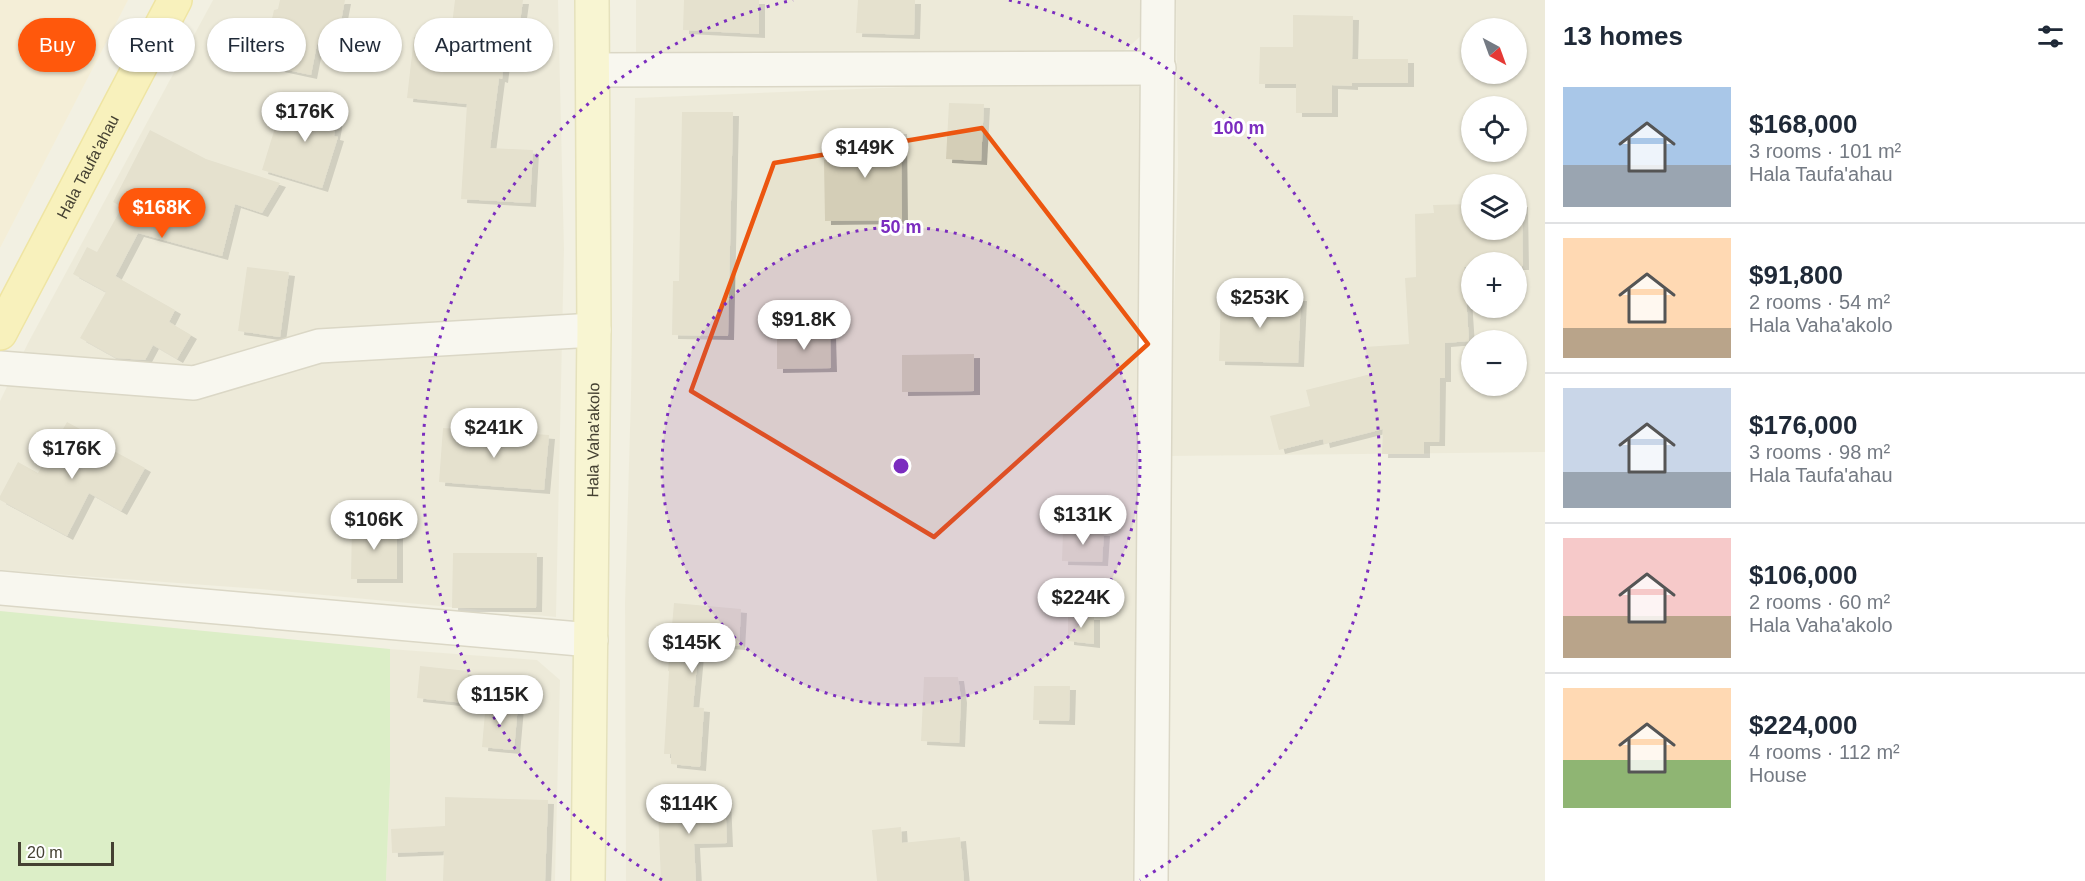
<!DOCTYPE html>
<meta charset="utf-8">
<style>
:root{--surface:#fff;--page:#f6f6f7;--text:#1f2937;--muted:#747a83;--line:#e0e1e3;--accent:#ff580c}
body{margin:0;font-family:Arial,sans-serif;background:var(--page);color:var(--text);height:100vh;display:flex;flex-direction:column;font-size:22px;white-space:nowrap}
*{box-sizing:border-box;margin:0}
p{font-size:20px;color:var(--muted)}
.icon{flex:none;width:33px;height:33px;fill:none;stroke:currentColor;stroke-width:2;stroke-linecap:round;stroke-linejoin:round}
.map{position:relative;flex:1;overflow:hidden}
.sheet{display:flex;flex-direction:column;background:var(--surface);width:540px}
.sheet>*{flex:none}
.guide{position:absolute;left:18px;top:18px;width:570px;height:54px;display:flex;gap:12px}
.needle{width:39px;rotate:139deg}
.fabs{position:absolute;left:1461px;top:18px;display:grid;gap:12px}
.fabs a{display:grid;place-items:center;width:66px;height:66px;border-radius:50%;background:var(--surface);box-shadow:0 2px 4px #0004;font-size:30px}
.scale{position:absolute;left:18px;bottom:15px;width:96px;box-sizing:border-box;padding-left:6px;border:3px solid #444032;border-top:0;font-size:16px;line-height:21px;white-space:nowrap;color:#444032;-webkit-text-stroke:4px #fff;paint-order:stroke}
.price{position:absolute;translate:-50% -51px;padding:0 14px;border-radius:21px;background:#fff;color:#222;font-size:20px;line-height:39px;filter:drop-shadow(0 2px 3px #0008)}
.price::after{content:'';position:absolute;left:50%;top:36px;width:18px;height:14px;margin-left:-9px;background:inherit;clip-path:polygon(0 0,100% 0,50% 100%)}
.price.on{background:var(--accent);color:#fff}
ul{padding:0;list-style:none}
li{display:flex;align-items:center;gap:18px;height:150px;padding:0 18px}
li+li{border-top:2px solid var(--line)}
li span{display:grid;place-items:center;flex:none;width:168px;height:120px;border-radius:0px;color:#555}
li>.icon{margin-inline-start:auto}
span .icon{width:72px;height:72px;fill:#fffc;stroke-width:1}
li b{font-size:26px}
h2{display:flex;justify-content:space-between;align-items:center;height:72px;padding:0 18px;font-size:26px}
.chip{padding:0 21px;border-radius:27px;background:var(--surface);box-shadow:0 2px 4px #0004;font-size:21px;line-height:54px}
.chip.on{background:var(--accent);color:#fff}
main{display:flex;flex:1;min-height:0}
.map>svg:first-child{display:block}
.residential{fill:#e7e3cf;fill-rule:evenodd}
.commercial{fill:#f7ebca}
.green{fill:#c1eaa7}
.building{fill:#d4ceb7;filter:url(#shadow)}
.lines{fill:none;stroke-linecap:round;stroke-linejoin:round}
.minor-casing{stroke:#beb9a4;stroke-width:36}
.secondary-casing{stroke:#d5cf8e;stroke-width:36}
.primary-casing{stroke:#ebd757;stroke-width:36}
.minor{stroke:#fff;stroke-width:33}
.secondary{stroke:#fffabf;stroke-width:33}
.primary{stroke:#fff18e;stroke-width:33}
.marked{fill:none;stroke:#ec5610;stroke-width:4.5;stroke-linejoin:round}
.ring{fill:none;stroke:#7b2cbf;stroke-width:3;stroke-dasharray:3 6}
.labels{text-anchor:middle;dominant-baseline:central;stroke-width:6;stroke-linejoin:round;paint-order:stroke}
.street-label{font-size:16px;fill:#444032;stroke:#fff}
.centre{fill:#7b2cbf;stroke:#fff;stroke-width:3}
.ring-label{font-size:18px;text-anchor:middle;font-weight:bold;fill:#7b2cbf;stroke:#fff;stroke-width:6;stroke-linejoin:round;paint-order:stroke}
</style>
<main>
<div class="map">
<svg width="1545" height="881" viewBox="0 0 1545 881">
<defs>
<filter id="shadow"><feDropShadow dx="6" dy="4" stdDeviation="0" flood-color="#0004"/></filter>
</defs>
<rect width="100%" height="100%" fill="#f2f0e2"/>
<g class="residential">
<path d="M213,0h345l6,249 -8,368 -296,-28 -260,-19v-169l28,-58z"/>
<path d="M636,0h507v34l-20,18 -487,2z"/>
<path d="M1176,0h369v452l-375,4 8,-292zM1472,28h44v46h-44zM1472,106h44v46h-44zM1472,184h44v46h-44zM1472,262h44v46h-44zM1472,340h44v46h-44z"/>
<path d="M1129,78l16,14 -12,789h-507l-1,-278 6,-209 4,-296z"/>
<path d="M390,649l147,11 23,20 -5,201h-169l4,-99z"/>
</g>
<path class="commercial" d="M0,0h128l-128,248z"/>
<path class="green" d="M0,611l390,38v133l-4,99h-386z"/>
<g class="building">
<path d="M280,0h65l-9,47 -19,-3 -6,31 -42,-9 5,-29 -6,-1 6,-26 4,-1z"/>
<path d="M455,0h68l-4,29 -11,-1 -6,51 -3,-1 -9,70 43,2 -3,53 -69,-4 6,-95 -60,-6 7,-61 36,4z"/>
<path d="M684,0h75v34l-76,-4z"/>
<path d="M858,0h57l-1,35 -58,-2z"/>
<path d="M1293,15l60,1 -1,43h56v24h-56v3l-20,-1v28h-36v-29h-37l1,-37h33z"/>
<path d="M305,95l35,7 -6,34 4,1 -16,51 -60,-18 16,-52 21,7z"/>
<path d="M949,103l35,1 -3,57 -35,-2z"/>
<path d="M682,112h51l-5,224 -56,-1 1,-54h6z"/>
<path d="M150,130l56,29 74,24 -18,30 -27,-9 -13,52 -84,-23 -23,44v-1l60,34 -6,12 22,13 -14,24 -24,-14 -8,15 -29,-2 -36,-20 26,-46 -33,-18 14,-27 10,5 25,-45 -9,-5z"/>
<path d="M901,130l1,90 -77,1 -1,-61h8v-19l41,-1v-9z"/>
<path d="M1516,203h6l1,63h-7v-4h-44v5h-8l5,74 -24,2v35h-5l-1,64h-15v12h-42l1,-25 -59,15 -1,-5 -44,11 -9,-34 40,-10 -4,-16 65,-16 -6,-27 44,-3 -4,-66 11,-1 -1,-63 19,-1 -1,-8 39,-1v26h44z"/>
<path d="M247,267l42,5 -9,65 -42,-6z"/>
<path d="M1221,294l80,3 -3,66 -79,-2z"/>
<path d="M777,333h53l1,35 -54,1z"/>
<path d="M974,354v37l-72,1v-37z"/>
<path d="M67,422l39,21 -1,3 40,22 -24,43 -32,-18 -22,43 -67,-36v-4l18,-34 20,11z"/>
<path d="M443,428l106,7 -5,55 -105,-8z"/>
<path d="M352,522h45v57h-46z"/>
<path d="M1063,530l41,2 -2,30 -40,-1z"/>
<path d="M453,553h84l-1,55h-84z"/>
<path d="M674,603l67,6 -2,37 -40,-3 -6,64 11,1 -4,59 -29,-3v-10h-7l5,-83h-1z"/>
<path d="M1068,616h26v28l-26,-3z"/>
<path d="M420,666l48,5 -4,32 -47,-5z"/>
<path d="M924,677h34l3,22 -2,44 -38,-2z"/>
<path d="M1034,686h36l-1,35 -36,-1z"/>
<path d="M486,701l32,4 -4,45 -32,-3z"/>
<path d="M725,796l2,47 -33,1 2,37h-35l-3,-71 16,-1v-5h25l1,-7z"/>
<path d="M445,797l103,3 -3,81h-102l1,-30 -52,2 -1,-24 54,-3z"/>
<path d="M901,827l1,16 58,-6 4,44h-87l-5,-51z"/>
</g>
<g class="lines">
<defs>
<g id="minor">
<path d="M593,70l566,-2"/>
<path d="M0,368l194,15 125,-37 275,-16"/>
<path d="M0,588l591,52"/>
<path d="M1151,881l7,-881"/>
</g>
<g id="secondary">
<path id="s1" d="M588,881l6,-551 -2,-330"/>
</g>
<g id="primary">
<path id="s2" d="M0,333l175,-333"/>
</g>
</defs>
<use href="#minor" class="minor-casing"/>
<use href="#secondary" class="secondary-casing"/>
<use href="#primary" class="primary-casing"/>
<use href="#minor" class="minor"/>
<use href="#secondary" class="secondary"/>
<use href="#primary" class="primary"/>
</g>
<path d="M0 0H1545V881H0ZM982,128l166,216 -214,193 -243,-146 83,-228z" fill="#f2f0e2" fill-opacity=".55" fill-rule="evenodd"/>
<path class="marked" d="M982,128l166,216 -214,193 -243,-146 83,-228z"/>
<circle cx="901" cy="466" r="239" fill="#7b2cbf" fill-opacity=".12"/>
<g class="ring">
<circle cx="901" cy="466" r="239"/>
<path d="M662 880A478 478 0 0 1 793 0M1009 0A478 478 0 0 1 1140 880"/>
</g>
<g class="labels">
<g class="street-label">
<text stroke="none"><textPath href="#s2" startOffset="188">Hala Taufa'ahau</textPath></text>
<text stroke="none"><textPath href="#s1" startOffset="441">Hala Vaha'akolo</textPath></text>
</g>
</g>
<circle cx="901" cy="466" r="9" class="centre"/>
<g class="ring-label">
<text x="1239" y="134">100 m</text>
<text x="901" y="233">50 m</text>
</g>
</svg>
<div class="fabs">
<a><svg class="needle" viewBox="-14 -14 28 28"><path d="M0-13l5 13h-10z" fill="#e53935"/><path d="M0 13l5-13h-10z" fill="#747a83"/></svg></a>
<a><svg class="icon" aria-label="locate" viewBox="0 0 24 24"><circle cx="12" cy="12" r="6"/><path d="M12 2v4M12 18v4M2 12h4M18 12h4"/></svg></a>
<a><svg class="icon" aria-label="layers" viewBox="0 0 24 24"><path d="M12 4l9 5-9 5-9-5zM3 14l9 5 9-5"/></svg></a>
<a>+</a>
<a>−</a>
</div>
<div class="scale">20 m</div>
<b class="price" style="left:305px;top:143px">$176K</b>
<b class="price" style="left:865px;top:179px">$149K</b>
<b class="price on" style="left:162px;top:239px">$168K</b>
<b class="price" style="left:1260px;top:329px">$253K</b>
<b class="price" style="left:804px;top:351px">$91.8K</b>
<b class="price" style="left:494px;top:459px">$241K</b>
<b class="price" style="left:72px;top:480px">$176K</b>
<b class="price" style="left:1083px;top:546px">$131K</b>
<b class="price" style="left:374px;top:551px">$106K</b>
<b class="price" style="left:1081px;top:629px">$224K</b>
<b class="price" style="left:692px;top:674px">$145K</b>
<b class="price" style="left:500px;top:726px">$115K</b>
<b class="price" style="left:689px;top:835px">$114K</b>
<div class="guide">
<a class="chip on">Buy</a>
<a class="chip">Rent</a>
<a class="chip">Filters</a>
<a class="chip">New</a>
<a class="chip">Apartment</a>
</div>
</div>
<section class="sheet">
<h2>13 homes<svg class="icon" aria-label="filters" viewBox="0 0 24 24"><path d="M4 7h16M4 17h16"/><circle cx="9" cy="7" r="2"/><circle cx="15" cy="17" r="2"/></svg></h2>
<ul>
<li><span style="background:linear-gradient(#a9c7e8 65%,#9aa5b1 0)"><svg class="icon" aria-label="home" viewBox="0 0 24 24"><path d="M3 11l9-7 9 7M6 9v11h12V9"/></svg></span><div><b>$168,000</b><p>3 rooms · 101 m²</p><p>Hala Taufa'ahau</p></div></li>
<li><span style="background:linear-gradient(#ffd9b3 75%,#b9a48a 0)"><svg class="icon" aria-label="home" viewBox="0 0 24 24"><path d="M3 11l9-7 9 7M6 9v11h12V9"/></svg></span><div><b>$91,800</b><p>2 rooms · 54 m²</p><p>Hala Vaha'akolo</p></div></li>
<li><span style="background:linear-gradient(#c9d6e8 70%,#9aa5b1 0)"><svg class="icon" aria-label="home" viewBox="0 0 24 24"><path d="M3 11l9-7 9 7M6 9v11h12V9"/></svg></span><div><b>$176,000</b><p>3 rooms · 98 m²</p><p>Hala Taufa'ahau</p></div></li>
<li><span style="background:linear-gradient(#f6c9c9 65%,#b9a48a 0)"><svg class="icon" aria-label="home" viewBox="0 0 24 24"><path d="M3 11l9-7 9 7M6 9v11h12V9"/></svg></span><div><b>$106,000</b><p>2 rooms · 60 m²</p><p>Hala Vaha'akolo</p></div></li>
<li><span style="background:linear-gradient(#ffd9b3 60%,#8fb573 0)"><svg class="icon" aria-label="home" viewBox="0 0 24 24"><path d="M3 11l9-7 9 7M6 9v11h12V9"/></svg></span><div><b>$224,000</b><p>4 rooms · 112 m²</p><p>House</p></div></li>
</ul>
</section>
</main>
